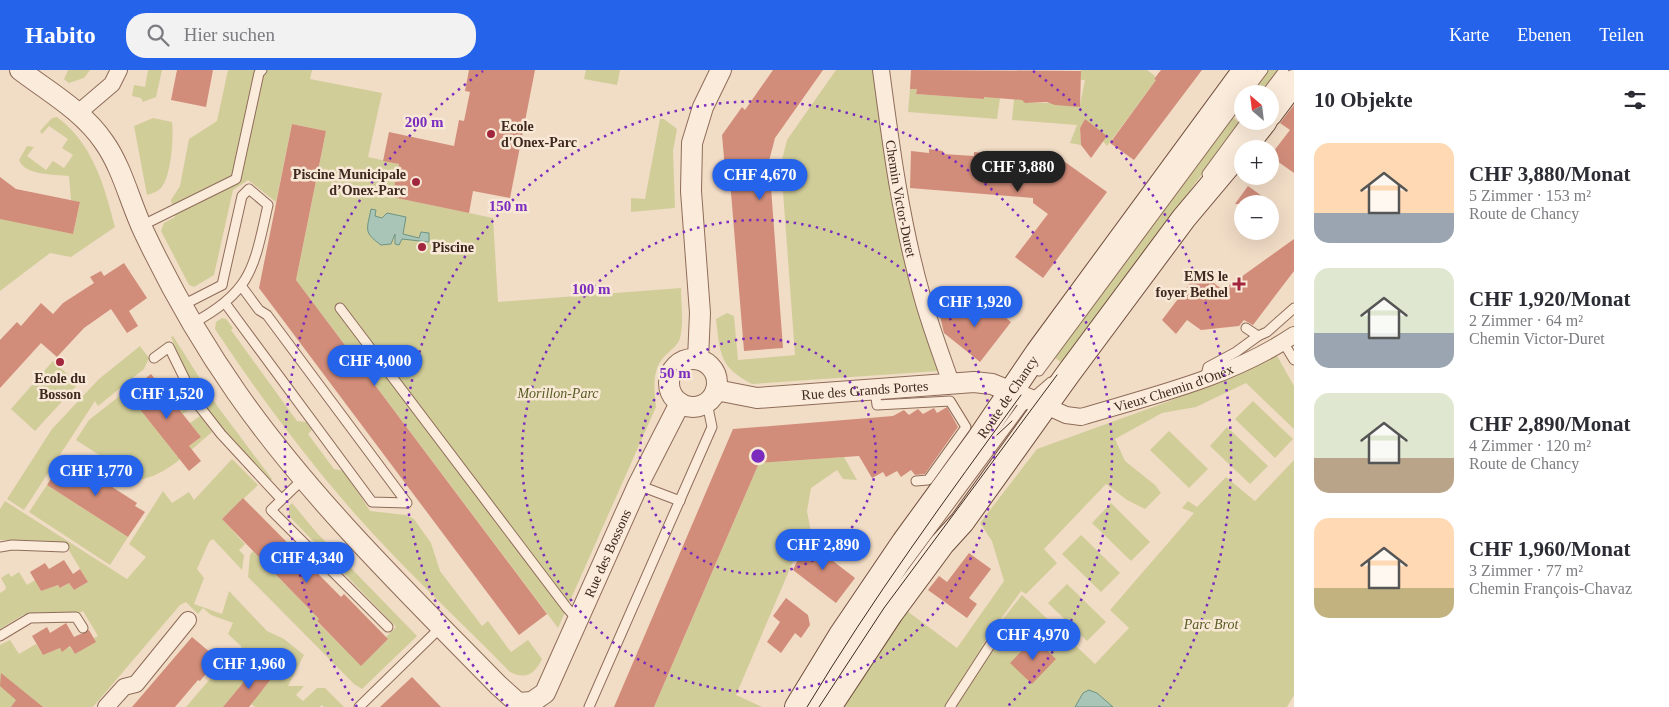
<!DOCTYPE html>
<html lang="de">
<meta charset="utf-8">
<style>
:root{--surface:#fff;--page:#f2f2f3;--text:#2b2b33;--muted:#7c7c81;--accent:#2563eb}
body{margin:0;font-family:"Times New Roman",serif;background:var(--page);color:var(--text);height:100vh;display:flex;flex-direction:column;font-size:19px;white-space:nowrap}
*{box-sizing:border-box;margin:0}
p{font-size:16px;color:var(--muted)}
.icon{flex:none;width:28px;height:28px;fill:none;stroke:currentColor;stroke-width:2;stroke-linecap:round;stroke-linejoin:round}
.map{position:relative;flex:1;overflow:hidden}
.side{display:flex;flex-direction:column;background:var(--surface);width:375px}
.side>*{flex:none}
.needle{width:32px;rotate:332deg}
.tools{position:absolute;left:1234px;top:15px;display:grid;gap:10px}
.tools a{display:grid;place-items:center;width:45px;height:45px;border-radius:50%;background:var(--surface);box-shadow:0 5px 20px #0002;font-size:25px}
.price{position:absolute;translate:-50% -42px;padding:0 11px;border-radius:18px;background:var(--accent);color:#fff;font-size:16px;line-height:32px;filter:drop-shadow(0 1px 2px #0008)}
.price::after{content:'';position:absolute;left:50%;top:30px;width:15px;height:11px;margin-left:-8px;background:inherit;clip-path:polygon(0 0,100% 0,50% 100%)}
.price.active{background:#222;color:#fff}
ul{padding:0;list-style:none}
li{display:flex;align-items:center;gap:15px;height:125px;padding:0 20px}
li span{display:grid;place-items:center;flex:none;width:140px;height:100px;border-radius:15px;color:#555}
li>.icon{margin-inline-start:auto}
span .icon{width:60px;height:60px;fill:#fffc;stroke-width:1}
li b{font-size:21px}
h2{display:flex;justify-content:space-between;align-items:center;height:60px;padding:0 20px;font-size:21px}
header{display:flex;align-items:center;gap:30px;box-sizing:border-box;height:70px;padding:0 25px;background:var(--accent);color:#fff}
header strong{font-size:24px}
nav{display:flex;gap:28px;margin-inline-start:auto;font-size:18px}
.search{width:350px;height:45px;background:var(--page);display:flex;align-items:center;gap:12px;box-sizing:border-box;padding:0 18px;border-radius:20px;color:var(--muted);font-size:19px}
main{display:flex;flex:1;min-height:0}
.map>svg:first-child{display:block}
.green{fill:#d1cd99}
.water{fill:#a8c5b7;stroke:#6d9483}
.building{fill:#d28d7a}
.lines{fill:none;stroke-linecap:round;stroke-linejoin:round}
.service-casing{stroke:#8f6c5a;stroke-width:11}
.minor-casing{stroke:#8f6c5a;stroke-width:18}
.tertiary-casing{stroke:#8f6c5a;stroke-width:22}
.secondary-casing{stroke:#704d3d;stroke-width:26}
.service{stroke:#fbebda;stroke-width:9}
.minor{stroke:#fbebda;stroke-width:16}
.tertiary{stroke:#fbebda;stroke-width:20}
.secondary{stroke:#fbebda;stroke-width:24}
.tram{stroke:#3e281f;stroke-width:1}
.ring{fill:none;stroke:#7b2cbf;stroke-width:2.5;stroke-dasharray:2.5 5}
.poi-dot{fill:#a2263e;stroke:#f8e8d6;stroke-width:2}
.labels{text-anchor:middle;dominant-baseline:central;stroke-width:5;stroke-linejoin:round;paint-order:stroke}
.poi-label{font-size:14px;font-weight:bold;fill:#3e281f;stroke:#f8e8d6;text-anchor:start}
.street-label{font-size:14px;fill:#3e281f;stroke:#f8e8d6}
.park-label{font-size:14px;font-style:italic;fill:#585c24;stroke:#f8e8d6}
.centre{fill:#7b2cbf;stroke:#f8e8d6;stroke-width:2.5}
.ring-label{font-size:15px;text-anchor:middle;font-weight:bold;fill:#7b2cbf;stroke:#f8e8d6;stroke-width:5;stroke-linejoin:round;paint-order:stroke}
</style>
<header>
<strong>Habito</strong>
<div class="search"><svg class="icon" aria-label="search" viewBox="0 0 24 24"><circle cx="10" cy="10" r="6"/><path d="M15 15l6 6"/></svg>Hier suchen</div>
<nav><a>Karte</a><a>Ebenen</a><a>Teilen</a></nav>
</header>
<main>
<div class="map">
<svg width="1294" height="637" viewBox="0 0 1294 637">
<rect width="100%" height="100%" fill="#f1dcc6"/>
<g class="green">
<path d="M68,0h22l-6,8 -15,5 -5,-4z"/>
<path d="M148,0h14l-6,27 -13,5 -2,-4 -9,-2 2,-11 11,2z"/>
<path d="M228,0h84l-2,9 72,14 -14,64 31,7 -6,33 100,21 5,84 183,-14c0,15 3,35 -1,50 -2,7 -7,10 -12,15 -17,14 -14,34 -12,54l-98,221 -262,-348 30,-149 -34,-7 -16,78 -28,-22 -15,10 -19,85 -20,12 -5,-2 -28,-54 3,-8 11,-6 -4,-17 9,-14 9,-47 28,-18z"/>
<path d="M586,0h34l-3,15 -33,-6z"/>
<path d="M836,0h38l17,116 -2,4 25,110 24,71 -186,13c-33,-17 -32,-31 -36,-65l11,-6 7,3 4,44 57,-5 -14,-191 6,-24z"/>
<path d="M1081,0h66l8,6 -1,3 2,1 -49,66 -22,-27 -5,9 1,17 -11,-2 7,-18 -65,-5 2,-21 8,1 3,3h27l3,2h25l5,-25h-4z"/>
<path d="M1267,0h13l-18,24h-12z"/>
<path d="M910,19h7l-1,5 68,5v-4l16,3 -3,21 -89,-7z"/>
<path d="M57,47c36,27 47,68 58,110l-44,30 -21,-4 -50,38v-73l73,16 7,-31 -9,-3 -2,-24c-15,-2 -44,0 -50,-16l8,-14 7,1 -7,9 19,14 7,-9 11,7 9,-13 -11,-7 6,-9 -19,-13 -7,8 -2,-3 12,-13z"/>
<path d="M1232,47l8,6 -178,240 -8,-6z"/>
<path d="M153,48l19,4c2,14 -1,56 -11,66 -4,4 -8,5 -14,7l-13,-69z"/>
<path d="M660,49h4l13,10 -4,22 2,57 -44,4v-14l14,1z"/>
<path d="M222,248l4,1 7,9 -2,2 66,91 9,1 6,8 -4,4 26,35 11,2 25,40 36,4 8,4 17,24 9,28 42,55 6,-5 23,31 17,-12 14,19c-7,15 -16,21 -32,13 -51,-52 -105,-102 -154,-157 -52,-59 -98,-121 -141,-186l1,-7z"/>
<path d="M173,266l45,71 54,72 -2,2c-23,-25 -50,-49 -68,-78 -13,-21 -21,-44 -31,-66z"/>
<path d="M140,276l9,12 -5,11 -46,37 -3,-5 -71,109 -17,-11 45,-70 47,-50z"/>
<path d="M1276,284l18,32v43l-48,-46 -50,24 -34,6 -47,26 10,22 30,24 6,8 -16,16 -18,-9 -21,-16 -62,65 13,14 -31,31 -5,-3 -44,61 45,-57 73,69 34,-36 -19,-18 84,-97 -12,-5 6,-7 9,6 29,-30 29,24 39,-41v235l-7,12h-448l68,-96 50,37 47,-67 -12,-40 -12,-18 57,-74 130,-47z"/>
<path d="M53,291l25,23 -43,47 -24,-22z"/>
<path d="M182,318l10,19 -9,7 -14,-17z"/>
<path d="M126,321l51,65 24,-19 -11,-14 10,-7 12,16c-22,18 -45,44 -74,48l-62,-40 13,-20z"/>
<path d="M1253,331l40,38 -18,19 -40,-39z"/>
<path d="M1227,357l41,39 -18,18 -40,-38z"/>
<path d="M1169,361l39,38 -19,19 -39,-38z"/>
<path d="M844,387l13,23 -14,-1 -6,-9 -26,18 -4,23 5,27h-9l-67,157 26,12h-108l105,-244z"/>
<path d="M232,389l26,26 -36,34 23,25 -6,6 5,5 -2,15 -29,-31 -4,3 -12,27 7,9 -10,26 28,10 7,-23 38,40 17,8 20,16 -16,31h16l-8,9 7,6 14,-13h8l19,19h-20l-2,-2 -3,2h-64l-4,-3 20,-25 -15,-12 -33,40h-37l30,-35 -5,-4 7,-9 23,10 4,-8 -4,-15 -13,-12 5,-11 -22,-8 -8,-7 -5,6 -12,-12 -6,3 -87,102h-93v-62l10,-5 9,14 17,-10 7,11 17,-7 2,3 8,-4 5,7 20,-12 -1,-4 4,-2 -15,-25 -6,3 -54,1 -23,14v-36l5,-3 1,-3 -5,-9 8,-5 2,4 8,-5 8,13 8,-5 6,11 17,-6 3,3 8,-5 5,7 14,-8 -21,-35 -15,-6 -52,-1v-31l5,-8 122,78 19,-22 -17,-13 34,-53 9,12 17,-11 5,8z"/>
<path d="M47,415l81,52 -18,28 -81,-53z"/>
<path d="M292,433l25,30 100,103 -55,53 -8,-5 -106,-107 2,-22 3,-4 66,68 -2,3 44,43 27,-26 -2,-2 10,-10 -107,-111v-10z"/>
<path d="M1111,433l39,39 -19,19 -39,-38z"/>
<path d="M1081,465l39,38 -19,19 -39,-38z"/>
<path d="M1067,514l39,38 -19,19 -39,-38z"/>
</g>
<g class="water">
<path d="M371,139l5,1 -1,6 7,2 5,-5 19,4 -3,17 16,4 2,-6 8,1v9l-27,-3 -3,6 -4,-1v-10l-4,10 -10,1c-18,-13 -14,-15 -10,-36z"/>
<path d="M1089,620l8,3 16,14h-38l8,-14z"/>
</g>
<g class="building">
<path d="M177,0h36l-7,37 -35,-7z"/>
<path d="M469,0h66l-25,128 -37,-7 -4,22 -77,-16 7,-33 -16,-3 6,-29 65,14 5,-26 5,1 6,-29 -5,-1z"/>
<path d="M773,0h50l-48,68 -6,23 14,187 -39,3 -15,-183 -4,1 -3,-34 20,-28 3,3z"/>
<path d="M911,0l170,1 -1,36 -25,-2 -8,-3 -22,1 -3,-3 -38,-3v2l-68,-5 1,-5h-7z"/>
<path d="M1161,0h41l-68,90 -24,-17 46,-63 -2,-1z"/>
<path d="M1294,35v68l-24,-17 20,-26 -10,-7z"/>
<path d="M1085,49l22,17 -16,22 -10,-13 -1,-17z"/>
<path d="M292,54l34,7 -30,149 251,334 -28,21 -260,-347z"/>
<path d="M929,79l14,2v3l31,2v-4l73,6 3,3 15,1 42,30 -64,86 -28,-21 33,-43 -15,-11v-5l-123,-10 1,-37 18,2z"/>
<path d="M0,107l16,12 64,13 -7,32 -73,-15z"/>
<path d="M1248,116l25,18h-38z"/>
<path d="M1294,169v32l-41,54 -9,-5 -5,6 -38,4 -14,-10 -11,14 -14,-14 28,-37 9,-1 7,-5 17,13z"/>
<path d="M124,193l23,35 -18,13 9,15 -11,7 -16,-24 -27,19 -27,29 -16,-14 -41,45v-48l17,-18 4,4 20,-23 12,11 10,-11 31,-20 -4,-6 11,-6 3,5z"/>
<path d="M982,228l29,24 -31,40 -36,-29 -5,-21 33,-5z"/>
<path d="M151,304l50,63 -12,9 12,15 -12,10 -62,-78z"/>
<path d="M947,337l11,20 -33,47 -10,1 -4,-5 -10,7 -4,-6 -11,6 -3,-5 -11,6 -13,-22 -100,7 -105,244h-40l119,-278 160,-13 11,-6 5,5 9,-6 5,5 11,-6 3,5z"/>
<path d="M63,390l10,5 2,-2 62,40 -2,3 10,6 -17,25 -81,-52z"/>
<path d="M243,428l98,99 3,-3 44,45 -27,27 -44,-45 2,-2 -97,-100z"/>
<path d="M811,470h17l-8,11 35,27 -19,25 -43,-33 8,-17z"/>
<path d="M969,483l22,16 -22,29 8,6 -10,14 -39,-28 11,-14 8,6z"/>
<path d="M64,490l9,14 7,-5 8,13 -14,8 -5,-7 -9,5 -2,-3 -17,6 -11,-19 15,-9 4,6z"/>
<path d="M786,528l22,17 2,10 -9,13 -6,-5 -14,20 -14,-11 13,-20 -7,-6z"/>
<path d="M66,553l8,14 15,-7 7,12 -21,12 -5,-8 -8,6 -2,-4 -17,7 -11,-19 15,-9 3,6z"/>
<path d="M192,567l26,22 -18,22 -2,-1 -23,27h-43z"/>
<path d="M1034,568l22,21 -24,25 -22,-21z"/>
<path d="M256,597l15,12 -22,28h-26z"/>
<path d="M1,603l42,34h-32l5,-7 -16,-14z"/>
<path d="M412,607l29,30h-61z"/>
</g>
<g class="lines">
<defs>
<g id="service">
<path d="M1245,24l18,-24"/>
<path d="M1266,24l18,-24"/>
<path d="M1207,104l39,-53"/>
<path d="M141,156l95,-47 23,-106 3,-3"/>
<path d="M225,233l147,199 35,1 -140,-188 -8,-5 -17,-23"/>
<path d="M183,235l39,-20"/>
<path d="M340,238l227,300 10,11"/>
<path d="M193,253c60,-32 61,-57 75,-118l-19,-16 -7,7 -20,89"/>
<path d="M1246,258l12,8 9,-4 27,-24"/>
<path d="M1283,272l11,18"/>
<path d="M154,288l15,-11 27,55 25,32 60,65"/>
<path d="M1039,301l203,-274"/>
<path d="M1205,309l3,-12 28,-15 22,-16"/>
<path d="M875,320l2,15 73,-4 16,26 -38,53 -12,1"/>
<path d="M303,409l-32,31 117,117"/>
<path d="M638,415l42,16"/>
<path d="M0,477l12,-2 52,2"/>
<path d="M0,566l30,-18 46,-1 7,11"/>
<path d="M359,637l82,-80"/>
<path d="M589,637l123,-280 -5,-24"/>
<path d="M812,637l93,-142 117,-158 29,-25"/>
<path d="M950,637l44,-68 5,-14"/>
</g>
<g id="minor">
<path id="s1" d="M881,0c10,76 20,152 41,226 8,29 19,58 29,87"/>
<path d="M78,43l34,-29 7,-14"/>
<path id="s2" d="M1046,336l20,9 15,2c73,-22 149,-39 213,-82"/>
<path d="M106,637l18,-20 12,-3 52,-64"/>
</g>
<g id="tertiary">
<path id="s3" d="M20,0c29,22 63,41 84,72 19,27 26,61 40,90 26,55 58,111 93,161 75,107 170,199 261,292l20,18 14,-1 13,-9 93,-208 42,-82"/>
<path d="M698,289l2,-46 -9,-122 1,-48 11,-36 18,-37"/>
<circle cx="693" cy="313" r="24"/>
<path id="s4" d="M716,320l41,8 217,-16 18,2 54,22"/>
</g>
<g id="secondary">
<path d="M1270,44l24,-32"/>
<path d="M1243,79l22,-28"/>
<path id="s5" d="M797,637l44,-72 63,-93 75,-103 59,-87 207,-282"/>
<path d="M829,637l62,-94 51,-69 20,-22 106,-148 116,-156 58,-69"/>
</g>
</defs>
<use href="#service" class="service-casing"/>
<use href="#minor" class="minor-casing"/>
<use href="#tertiary" class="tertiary-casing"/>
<use href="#secondary" class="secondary-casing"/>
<use href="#service" class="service"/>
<use href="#minor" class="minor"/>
<use href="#tertiary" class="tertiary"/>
<use href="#secondary" class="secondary"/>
<g class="tram">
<path d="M997,365l15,-14"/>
<path d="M807,637c65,-108 140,-210 214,-312"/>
<path d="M819,637l65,-99 173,-233"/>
</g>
</g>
<g class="ring">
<circle cx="758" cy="386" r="118"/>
<circle cx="758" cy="386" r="236"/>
<path d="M508 636A354 354 0 1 1 1008 636"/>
<path d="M357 637A473 473 0 0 1 483 1M1033 1A473 473 0 0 1 1159 637"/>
</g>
<g class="poi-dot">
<circle cx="491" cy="64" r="5"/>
<circle cx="416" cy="112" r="5"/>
<circle cx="422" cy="177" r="5"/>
<path d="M1236.5 206.5h5v5h5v5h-5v5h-5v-5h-5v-5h5z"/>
<circle cx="60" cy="292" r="5"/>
</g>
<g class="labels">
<g class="poi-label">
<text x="501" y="56">Ecole<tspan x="501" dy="16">d'Onex-Parc</tspan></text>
<text x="406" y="104" text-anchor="end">Piscine Municipale<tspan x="406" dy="16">d’Onex-Parc</tspan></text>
<text x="432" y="177">Piscine</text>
<text x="1228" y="206" text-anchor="end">EMS le<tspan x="1228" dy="16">foyer Bethel</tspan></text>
<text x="60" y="308" text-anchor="middle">Ecole du<tspan x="60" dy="16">Bosson</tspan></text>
</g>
<g class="street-label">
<text stroke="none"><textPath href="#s1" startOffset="130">Chemin Victor-Duret</textPath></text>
<text stroke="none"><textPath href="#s2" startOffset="134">Vieux Chemin d'Onex</textPath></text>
<text stroke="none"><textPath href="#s4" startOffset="150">Rue des Grands Portes</textPath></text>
<text stroke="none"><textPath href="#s5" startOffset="375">Route de Chancy</textPath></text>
<text stroke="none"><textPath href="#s3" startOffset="998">Rue des Bossons</textPath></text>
</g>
<g class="park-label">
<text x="558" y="323">Morillon-Parc</text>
<text x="1211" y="554">Parc Brot</text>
</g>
</g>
<circle cx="758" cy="386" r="8" class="centre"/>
<g class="ring-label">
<text x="424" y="57">200 m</text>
<text x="508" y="141">150 m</text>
<text x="591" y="224">100 m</text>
<text x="675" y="308">50 m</text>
</g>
</svg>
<div class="tools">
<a><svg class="needle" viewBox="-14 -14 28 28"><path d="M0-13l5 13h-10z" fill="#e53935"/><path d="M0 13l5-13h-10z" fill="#7c7c81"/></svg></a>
<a>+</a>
<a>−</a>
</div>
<b class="price active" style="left:1018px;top:123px">CHF 3,880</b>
<b class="price" style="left:760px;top:131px">CHF 4,670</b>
<b class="price" style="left:975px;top:258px">CHF 1,920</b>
<b class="price" style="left:375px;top:317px">CHF 4,000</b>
<b class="price" style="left:167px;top:350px">CHF 1,520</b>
<b class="price" style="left:96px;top:427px">CHF 1,770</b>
<b class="price" style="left:823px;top:501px">CHF 2,890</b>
<b class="price" style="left:307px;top:514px">CHF 4,340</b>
<b class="price" style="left:1033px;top:591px">CHF 4,970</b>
<b class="price" style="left:249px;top:620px">CHF 1,960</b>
</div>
<section class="side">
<h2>10 Objekte<svg class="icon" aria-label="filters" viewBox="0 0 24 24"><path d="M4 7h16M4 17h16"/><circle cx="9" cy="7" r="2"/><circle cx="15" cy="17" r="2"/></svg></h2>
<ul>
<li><span style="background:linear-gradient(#ffd9b3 70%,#9aa5b1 0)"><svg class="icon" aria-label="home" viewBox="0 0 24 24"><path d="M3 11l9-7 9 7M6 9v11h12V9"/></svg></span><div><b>CHF 3,880/Monat</b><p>5 Zimmer · 153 m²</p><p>Route de Chancy</p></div></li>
<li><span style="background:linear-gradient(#dfe7d0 65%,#9aa5b1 0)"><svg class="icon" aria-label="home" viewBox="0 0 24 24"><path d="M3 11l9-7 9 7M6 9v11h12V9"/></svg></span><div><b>CHF 1,920/Monat</b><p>2 Zimmer · 64 m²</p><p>Chemin Victor-Duret</p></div></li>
<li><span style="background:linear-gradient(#dfe7d0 65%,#b9a48a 0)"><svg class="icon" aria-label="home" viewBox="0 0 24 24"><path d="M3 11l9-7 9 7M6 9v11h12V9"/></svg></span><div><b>CHF 2,890/Monat</b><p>4 Zimmer · 120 m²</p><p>Route de Chancy</p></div></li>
<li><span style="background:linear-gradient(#ffd9b3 70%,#c2b280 0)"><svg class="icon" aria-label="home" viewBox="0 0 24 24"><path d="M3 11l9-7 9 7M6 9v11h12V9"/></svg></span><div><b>CHF 1,960/Monat</b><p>3 Zimmer · 77 m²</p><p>Chemin François-Chavaz</p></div></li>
</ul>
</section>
</main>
